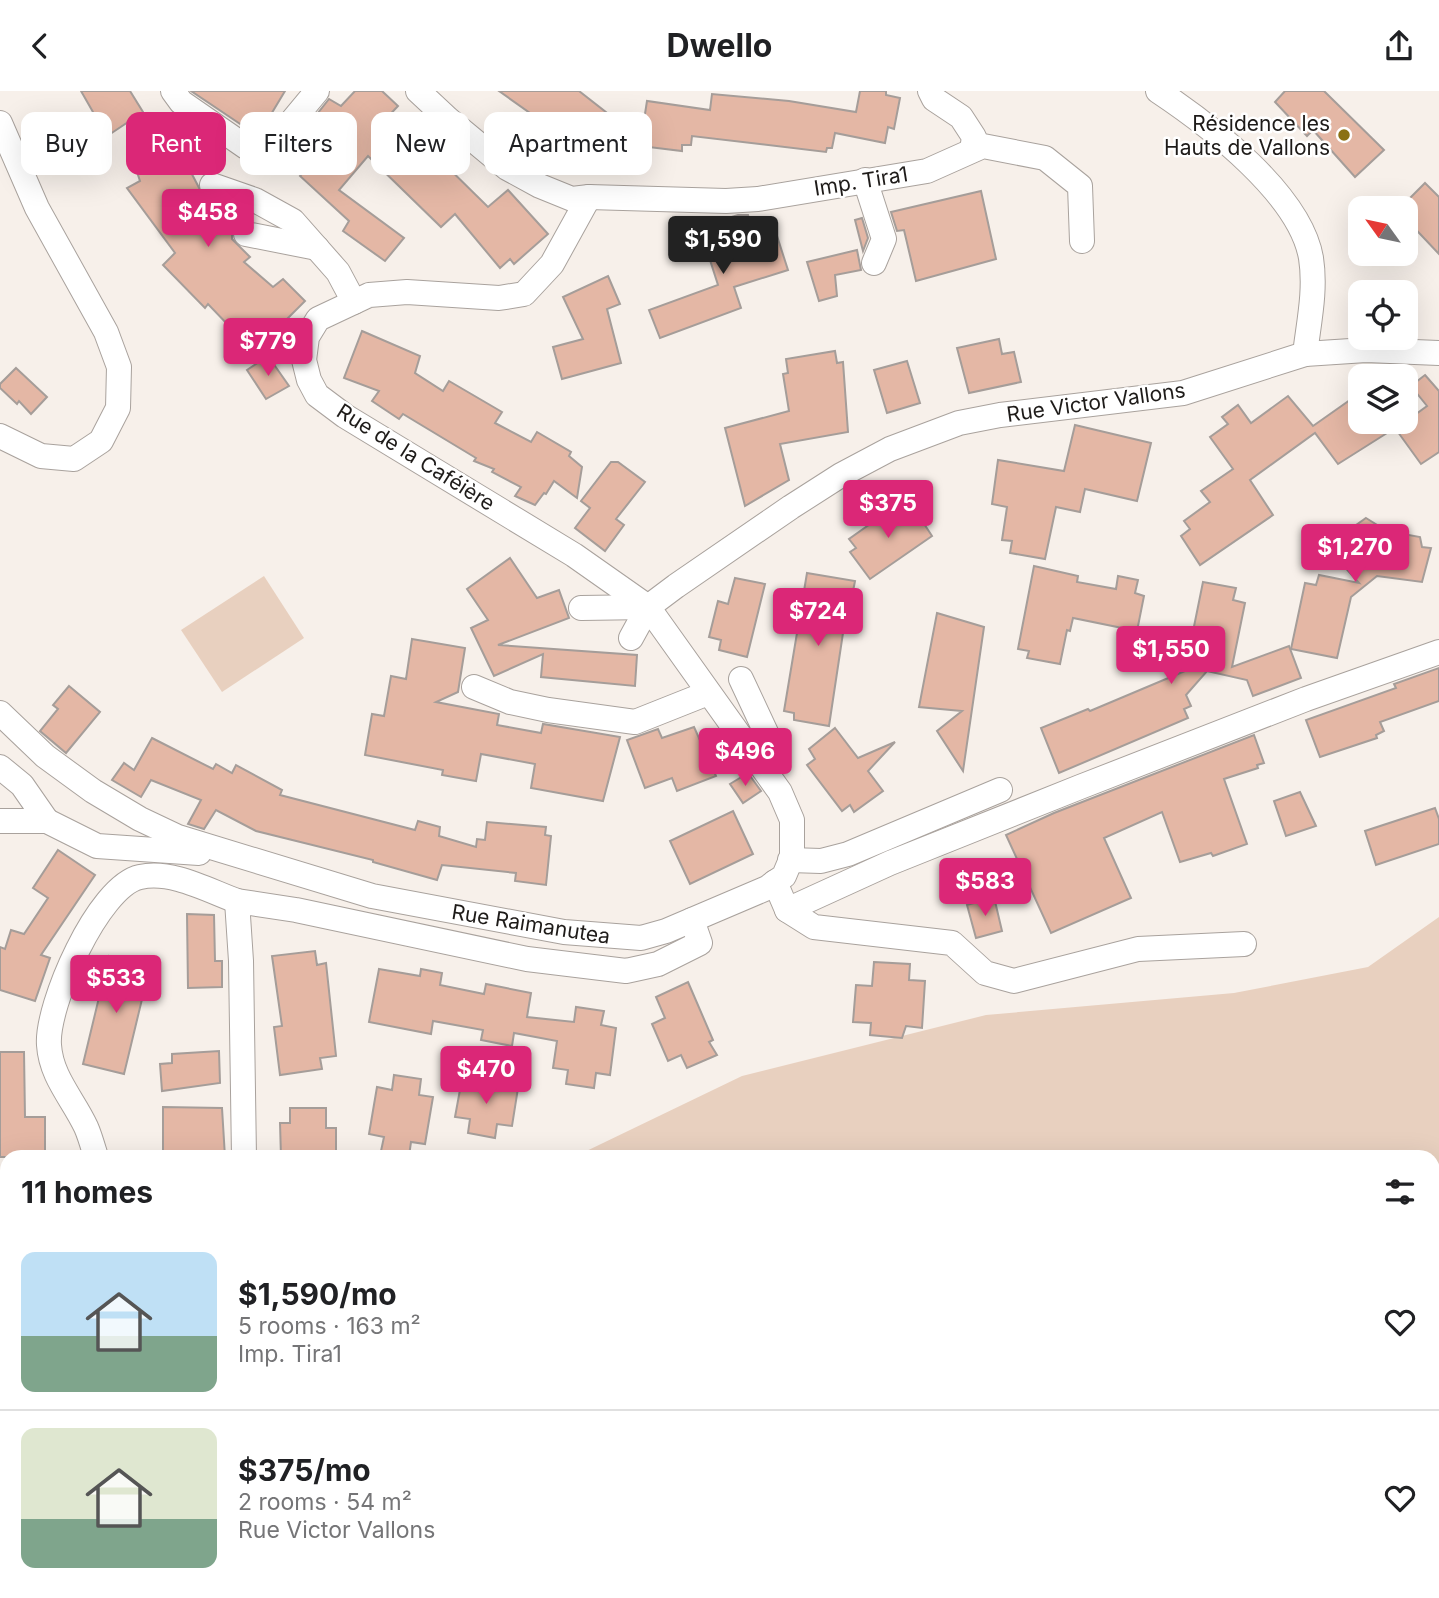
<!DOCTYPE html>
<meta charset="utf-8">
<style>
:root{--surface:#fff;--page:#f2f2f2;--text:#202124;--muted:#757577;--line:#e0e0e0;--accent:#db2777}
body{margin:0;font-family:Inter,sans-serif;background:var(--page);color:var(--text);height:100vh;display:flex;flex-direction:column;font-size:26px;white-space:nowrap}
*{box-sizing:border-box;margin:0}
p{font-size:23px;color:var(--muted)}
.icon{flex:none;width:38px;height:38px;fill:none;stroke:currentColor;stroke-width:2;stroke-linecap:round;stroke-linejoin:round}
.map{position:relative;flex:1;overflow:hidden}
.sheet{position:absolute;left:0px;top:1059px;width:1440px;height:450px;display:flex;flex-direction:column;background:var(--surface);border-radius:21px 21px 0 0;box-shadow:0 7px 28px #0002}
.sheet>*{flex:none}
.banner{position:absolute;left:21px;top:21px;width:700px;height:63px;display:flex;gap:14px}
.needle{width:46px;rotate:303deg}
.tools{position:absolute;left:1348px;top:105px;display:grid;gap:14px}
.tools a{display:grid;place-items:center;width:70px;height:70px;border-radius:14px;background:var(--surface);box-shadow:0 7px 28px #0002;font-size:35px}
.price{position:absolute;translate:-50% -60px;padding:0 16px;border-radius:7px;background:var(--accent);color:#fff;font-size:23px;line-height:46px;filter:drop-shadow(0 2px 4px #0008)}
.price::after{content:'';position:absolute;left:50%;top:42px;width:21px;height:16px;margin-left:-10px;background:inherit;clip-path:polygon(0 0,100% 0,50% 100%)}
.price.selected{background:#222;color:#fff}
ul{padding:0;list-style:none}
li{display:flex;align-items:center;gap:21px;height:175px;padding:0 21px}
li+li{border-top:2px solid var(--line)}
li span{display:grid;place-items:center;flex:none;width:196px;height:140px;border-radius:14px;color:#555}
li>.icon{margin-inline-start:auto}
span .icon{width:84px;height:84px;fill:#fffc;stroke-width:1}
li b{font-size:30px}
h2{display:flex;justify-content:space-between;align-items:center;height:84px;padding:0 21px;font-size:30px}
.tag{padding:0 24px;border-radius:14px;background:var(--surface);box-shadow:0 7px 28px #0002;font-size:24px;line-height:63px}
.tag.selected{background:var(--accent);color:#fff}
header{display:flex;justify-content:space-between;align-items:center;height:91px;padding:0 21px;background:var(--surface);font-size:32px;font-weight:700}
.map>svg:first-child{display:block}
.green{fill:#e8d0bf}
.building{fill:#e4b7a5;stroke:#a59d99;stroke-width:2}
.lines{fill:none;stroke-linecap:round;stroke-linejoin:round}
.minor-casing{stroke:#a9a29d;stroke-width:26}
.minor{stroke:#fff;stroke-width:24}
.poi-dot{fill:#8a7114;stroke:#fff;stroke-width:2.5}
.labels{text-anchor:middle;dominant-baseline:central;stroke-width:5;stroke-linejoin:round;paint-order:stroke}
.poi-label{font-size:21px;fill:#1e1b19;stroke:#fff;text-anchor:end}
.street-label{font-size:21px;fill:#1e1b19;stroke:#fff}
</style>
<header><svg class="icon" aria-label="back" viewBox="0 0 24 24"><path d="M15 5l-7 7 7 7"/></svg>Dwello<svg class="icon" aria-label="share" viewBox="0 0 24 24"><path d="M12 15V3M7 8l5-5 5 5M5 13v7h14v-7"/></svg></header>
<div class="map">
<svg width="1439" height="1507" viewBox="0 0 1439 1507">
<rect width="100%" height="100%" fill="#f7f0ea"/>
<g class="green">
<path d="M264,485l40,62 -82,54 -41,-62z"/>
<path d="M1439,826v351h-6v-111h-859l168,-81 244,-61 248,-22 134,-26z"/>
<path d="M1439,1347v160h-203l7,-5h190v-151z"/>
<path d="M300,1502h359l-8,5h-347z"/>
</g>
<g class="building">
<path d="M81,0h49l13,21 -85,57 -8,-11 47,-39z"/>
<path d="M191,0h94l-27,45z"/>
<path d="M355,0h27l16,15 -16,17 37,34 9,-9 60,59 20,-17 40,44 -34,30 -4,-5 -10,9 -45,-54 -14,13 -73,-71 -29,34 65,48 -19,23 -42,-30 6,-10 -49,-45 37,-44 -19,-19 11,-14 12,7z"/>
<path d="M499,0h80l37,29 -44,53 -36,-29 4,-8 -6,-2 10,-11z"/>
<path d="M860,0h26v4l14,3 -6,31 -6,-2 -3,16 -50,-10 -3,15h-5l-1,4 -134,-16 -1,9h-9v6l-42,-5 7,-45 63,9 2,-16 77,7 67,11z"/>
<path d="M1285,0h39l60,59 -29,27 -42,-47 -6,6 -32,-34z"/>
<path d="M173,47l45,86 9,-9 8,9 -3,6v9l18,18 -6,5 29,25 10,-8 22,22 -51,51 -46,-48 -3,4 -42,-43 12,-12 -48,-65 13,-7 -7,-21z"/>
<path d="M1425,92l14,14v57l-34,-36v-10h-5z"/>
<path d="M981,100l15,68 -80,22 -12,-51 -7,1 -6,-19z"/>
<path d="M738,124h10l8,27 21,-6 11,34 -54,17 7,21 -81,30 -11,-28 69,-25 -16,-50 20,-6 -3,-8z"/>
<path d="M862,127l6,20 -5,13 -8,-31z"/>
<path d="M857,159l4,20 -26,5 2,21 -18,5 -12,-39z"/>
<path d="M608,185l12,28 -13,5 14,54 -59,16 -9,-32 30,-8 -20,-42z"/>
<path d="M362,240l58,25 -5,17 28,18 6,-10 53,31 -7,11 36,19 6,-10 34,20 -2,4 13,11 -5,31 -23,-17 -8,13 -2,-1 -9,12 -20,-9 6,-9 -29,-15 2,-3 -20,-8 2,-3 -73,-44 -4,5 -27,-18 7,-10 -35,-13z"/>
<path d="M999,248l3,15 12,-2 7,30 -52,11 -12,-45z"/>
<path d="M835,260l2,12 6,-1 5,70 -68,12 9,36 -44,26 -20,-78 64,-17 -6,-37 5,-1 -2,-14z"/>
<path d="M268,265l21,30 -23,13 -19,-29z"/>
<path d="M907,270l13,42 -33,10 -13,-43z"/>
<path d="M16,277l31,29 -16,17 -12,-13 -2,3 -17,-16v-4z"/>
<path d="M1425,284l14,16v61l-18,12 -26,-36 -57,36 -23,-31 -65,47 23,35 -73,50 -19,-29 9,-7 -6,-8 26,-19 -9,-11 32,-22 -23,-32 18,-13 -6,-7 16,-12 13,18 37,-27 25,30 47,-33v29h45l22,-16 -16,-20z"/>
<path d="M1075,334l76,18 -14,58 -52,-12 -5,23 -24,-5 -11,52 -35,-6 2,-12 -10,-1 5,-33 -15,-3 6,-44 66,11z"/>
<path d="M611,371h7l27,20 -29,37 8,6 -19,26 -30,-23 15,-20 -9,-7z"/>
<path d="M897,414l6,9 10,-7 19,29 -62,43 -20,-27 6,-4 -7,-9z"/>
<path d="M1366,427l21,13 33,6 2,10 9,1 -9,34 -45,-6 -26,21 -14,61 -46,-9 14,-66 11,2 3,-10 40,8 -25,-28 13,-9 2,-16z"/>
<path d="M510,467l27,40 22,-8 10,28 -71,27 139,10 -2,31 -94,-9 2,-23 -49,22 -23,-48 17,-8 -21,-31z"/>
<path d="M1034,475l44,10 -1,6 39,7 2,-13 20,4 -3,13 9,3 -7,35 -64,-13 -3,13 -3,-1 -7,34 -33,-6 2,-7 -11,-2z"/>
<path d="M807,482l48,8 -10,51 -2,1 -14,93 -35,-6v-7l-10,-2z"/>
<path d="M735,487l30,6 -18,73 -28,-7 2,-10 -12,-3 9,-36 10,3z"/>
<path d="M1203,491l33,6 -3,12 12,3 -13,64 57,-21 12,32 -48,18 -6,-16 -40,-9 -21,24 5,11 -7,3 4,9 -129,55 -18,-45 47,-19 2,2 95,-40z"/>
<path d="M937,522l47,14 -21,144 -26,-40 25,-20 -43,-4z"/>
<path d="M412,548l53,9 -7,44 -22,10 63,12 -2,11 44,8 2,-9 77,13 -17,64 -72,-13 4,-24 -54,-10 -5,27 -34,-6 1,-5 -78,-15 7,-41 12,2 7,-40 15,3z"/>
<path d="M1439,577v33l-59,21 4,9 -8,4 1,3 -57,19 -14,-37 90,-32 -2,-4z"/>
<path d="M69,595l31,26 -34,41 -26,-22 18,-22 -5,-4z"/>
<path d="M694,636l22,49 -39,15 -5,-13 -27,10 -18,-48 31,-11 4,9z"/>
<path d="M835,637l23,30 37,-16 -27,29 15,20 -29,21 -4,-7 -8,6 -35,-46 8,-6 -6,-10z"/>
<path d="M1254,644l10,28 -7,2 1,3 -34,11 23,65 -34,12 -2,-3 -31,9 -18,-50 -58,26 27,60 -80,35 -45,-98 48,-22z"/>
<path d="M152,647l61,31 3,-5 16,9 4,-8 46,25 -2,5 135,35 3,-9 22,6 -1,9 37,11 1,-8 8,1 2,-18 59,5 -1,8 6,1 -5,49 -31,-4 1,-8 -74,-8 -5,15 -64,-18v-2l-117,-29 -40,-21 -12,19 -16,-5 13,-24 -50,-20 -10,17 -29,-17 12,-17 10,7z"/>
<path d="M748,682l13,18 -18,12 -13,-19z"/>
<path d="M1300,701l16,34 -30,10 -12,-35z"/>
<path d="M1435,717l4,11v25l-63,21 -11,-34z"/>
<path d="M733,720l20,43 -63,30 -20,-43z"/>
<path d="M58,759l37,25 -54,80 9,3 -15,43 -35,-11v-43l5,2 6,-19 13,4 24,-36 -15,-10z"/>
<path d="M994,806l8,34 -26,7 -9,-33z"/>
<path d="M187,823l27,1 1,46h7v26l-34,1z"/>
<path d="M315,860l2,14 9,-2 10,93 -16,2 2,11 -42,6 -6,-48 8,-1 -10,-70z"/>
<path d="M109,865l41,10 -26,108 -41,-10z"/>
<path d="M874,871l36,2 -1,16 16,1 -3,47 -16,-2 -4,12 -32,-3 1,-12 -18,-1 3,-37 16,1z"/>
<path d="M379,878l41,7 1,-7 21,4 -2,12 44,9 2,-10 45,9 -4,24 47,5 2,-15 28,4 -3,14 15,3 -6,47 -14,-2 -2,15 -28,-4 2,-14 -15,-2 4,-27 -43,-8 -2,13 -31,-6 2,-10 -50,-9 -2,13 -62,-12z"/>
<path d="M688,891l25,58 -4,2 8,13 -30,13 -6,-13 -13,6 -16,-37 13,-6 -9,-21z"/>
<path d="M219,960l1,32 -58,8 -2,-27 12,-1v-9z"/>
<path d="M0,961h24l1,65h20v35h-13l1,5h-33z"/>
<path d="M394,984l27,4 -2,16 14,2 -8,47 -14,-2 -2,14 -28,-5 3,-14 -15,-3 8,-47 15,3z"/>
<path d="M462,988l56,9 -6,38 -15,-2 -2,14 -27,-5 2,-14 -15,-2z"/>
<path d="M163,1016l59,1 3,49h-62z"/>
<path d="M290,1017h36v20h10v29h-55l-1,-34h10z"/>
</g>
<g class="lines">
<defs>
<g id="minor">
<path d="M173,0l8,11 65,45 11,5 11,-2 49,-59"/>
<path d="M418,0l30,28 59,49 33,18 32,13 17,-2 137,4 32,-2 169,-28 56,-25 62,12 35,28 2,55"/>
<path d="M930,0l4,8 27,18 13,20 -2,13"/>
<path d="M0,32l37,85 69,124 13,35 -1,41 -17,33 -27,18 -33,-3 -41,-20"/>
<path d="M865,89l19,59 -10,24"/>
<path d="M212,94l43,15 38,21 45,51 16,30"/>
<path d="M246,143l71,14"/>
<path d="M1305,263l61,-4 73,3"/>
<path d="M581,517l67,-1"/>
<path d="M631,547l17,-31 28,-21 115,-79 50,-32 49,-26 69,-26 41,-8 183,-22 122,-39c4,-33 11,-64 6,-96 -11,-64 -102,-133 -153,-167"/>
<path d="M741,588l29,62 -7,26"/>
<path d="M474,596l36,15 38,8 87,12 73,-29"/>
<path d="M0,622l45,43 48,35 47,28 38,18 194,59 192,36 77,6 25,-7 101,-43 17,-12 8,-19v-37l-12,-28 -132,-185 -74,-52 -229,-139 -28,-21 -8,-15 -5,-20 3,-23 11,-18 51,-24 38,-3 92,6 25,-4 28,-30 37,-67"/>
<path d="M0,676l22,18 25,36"/>
<path d="M0,730h47l50,25 102,7"/>
<path d="M790,769l31,1 27,-7 152,-64"/>
<path d="M775,791l12,28 103,-47 190,-76 226,-88 133,-47"/>
<path d="M787,819l27,17 138,16 33,30 29,8 124,-32 106,-5"/>
<path d="M96,1066c-3,-10 -6,-21 -10,-30 -13,-28 -35,-50 -37,-82 -3,-39 49,-159 91,-168 32,-7 67,13 97,24"/>
<path d="M244,1066l-3,-196 -4,-60 59,9 231,49 99,12 32,-7 42,-21 -8,-23"/>
<path d="M1433,1222l6,-3"/>
<path d="M0,1404l7,-5"/>
<path d="M110,1507l5,-5"/>
<path d="M982,1507l7,-5"/>
</g>
</defs>
<use href="#minor" class="minor-casing"/>
<use href="#minor" class="minor"/>
</g>
<circle class="poi-dot" cx="1344" cy="44" r="7"/>
<g class="labels">
<g class="poi-label">
<text x="1330" y="32">Résidence les<tspan x="1330" dy="24">Hauts de Vallons</tspan></text>
</g>
<g class="street-label">
<text transform="translate(861 90) rotate(-9)">Imp. Tira1</text>
<text transform="translate(1096 311) rotate(-8)">Rue Victor Vallons</text>
<text transform="translate(416 366) rotate(32)">Rue de la Caféière</text>
<text transform="translate(531 833) rotate(9)">Rue Raimanutea</text>
</g>
</g>
</svg>
<div class="tools">
<a><svg class="needle" viewBox="-14 -14 28 28"><path d="M0-13l5 13h-10z" fill="#e53935"/><path d="M0 13l5-13h-10z" fill="#757577"/></svg></a>
<a><svg class="icon" aria-label="locate" viewBox="0 0 24 24"><circle cx="12" cy="12" r="6"/><path d="M12 2v4M12 18v4M2 12h4M18 12h4"/></svg></a>
<a><svg class="icon" aria-label="layers" viewBox="0 0 24 24"><path d="M12 4l9 5-9 5-9-5zM3 14l9 5 9-5"/></svg></a>
</div>
<b class="price" style="left:208px;top:158px">$458</b>
<b class="price selected" style="left:723px;top:185px">$1,590</b>
<b class="price" style="left:268px;top:287px">$779</b>
<b class="price" style="left:888px;top:449px">$375</b>
<b class="price" style="left:1355px;top:493px">$1,270</b>
<b class="price" style="left:818px;top:557px">$724</b>
<b class="price" style="left:1171px;top:595px">$1,550</b>
<b class="price" style="left:745px;top:697px">$496</b>
<b class="price" style="left:985px;top:827px">$583</b>
<b class="price" style="left:116px;top:924px">$533</b>
<b class="price" style="left:486px;top:1015px">$470</b>
<div class="banner">
<a class="tag">Buy</a>
<a class="tag selected">Rent</a>
<a class="tag">Filters</a>
<a class="tag">New</a>
<a class="tag">Apartment</a>
</div>
<section class="sheet">
<h2>11 homes<svg class="icon" aria-label="filters" viewBox="0 0 24 24"><path d="M4 7h16M4 17h16"/><circle cx="9" cy="7" r="2"/><circle cx="15" cy="17" r="2"/></svg></h2>
<ul>
<li><span style="background:linear-gradient(#bfe0f5 60%,#7fa58c 0)"><svg class="icon" aria-label="home" viewBox="0 0 24 24"><path d="M3 11l9-7 9 7M6 9v11h12V9"/></svg></span><div><b>$1,590/mo</b><p>5 rooms · 163 m²</p><p>Imp. Tira1</p></div><svg class="icon" aria-label="heart" viewBox="0 0 24 24"><path d="M12 20l-8-8c-3-5 5-10 8-4 3-6 11-1 8 4z"/></svg></li>
<li><span style="background:linear-gradient(#dfe7d0 65%,#7fa58c 0)"><svg class="icon" aria-label="home" viewBox="0 0 24 24"><path d="M3 11l9-7 9 7M6 9v11h12V9"/></svg></span><div><b>$375/mo</b><p>2 rooms · 54 m²</p><p>Rue Victor Vallons</p></div><svg class="icon" aria-label="heart" viewBox="0 0 24 24"><path d="M12 20l-8-8c-3-5 5-10 8-4 3-6 11-1 8 4z"/></svg></li>
</ul>
</section>
</div>
